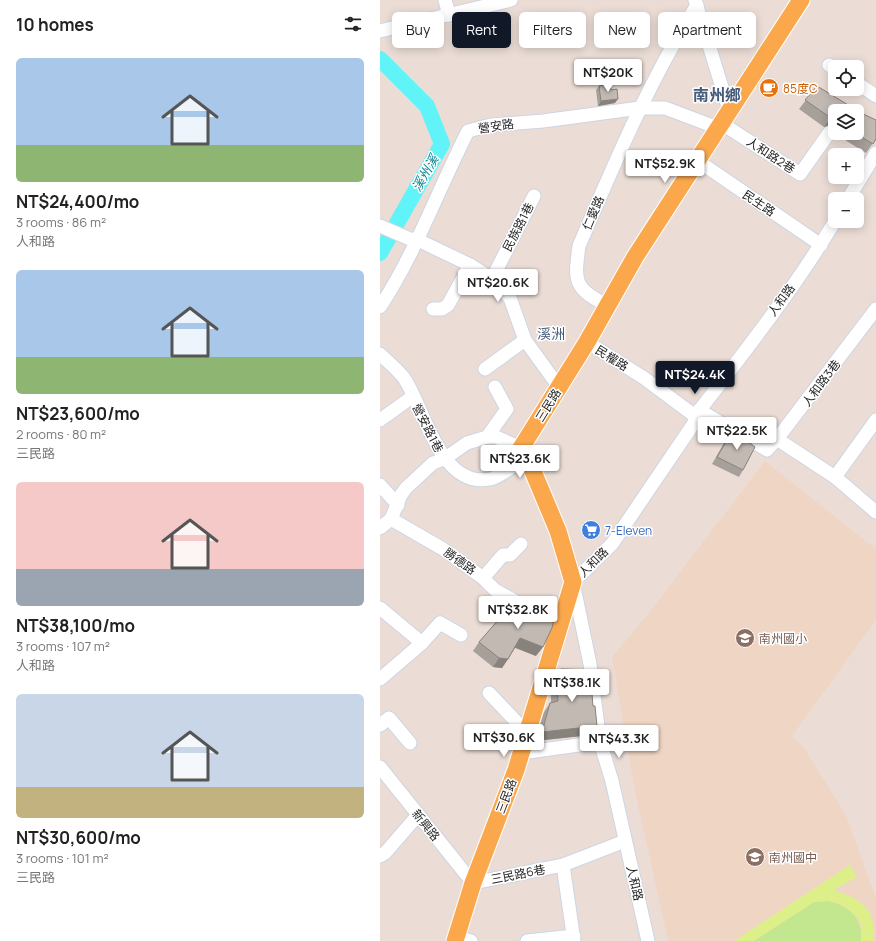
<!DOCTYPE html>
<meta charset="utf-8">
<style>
:root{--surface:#fff;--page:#f6f6f6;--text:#222;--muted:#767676;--accent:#111827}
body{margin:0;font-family:Manrope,"Noto Sans TC",sans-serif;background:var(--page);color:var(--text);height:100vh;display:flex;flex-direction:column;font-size:15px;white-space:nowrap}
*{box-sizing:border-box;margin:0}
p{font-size:13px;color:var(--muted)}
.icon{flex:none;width:22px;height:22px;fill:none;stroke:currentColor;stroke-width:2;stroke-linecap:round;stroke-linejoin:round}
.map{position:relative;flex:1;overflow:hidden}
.details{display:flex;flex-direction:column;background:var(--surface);width:380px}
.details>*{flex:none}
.top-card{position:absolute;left:12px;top:12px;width:380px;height:36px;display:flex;gap:8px}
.fabs{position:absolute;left:448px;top:60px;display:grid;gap:8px}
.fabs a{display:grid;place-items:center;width:36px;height:36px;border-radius:6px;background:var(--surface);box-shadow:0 2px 10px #0003;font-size:20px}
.price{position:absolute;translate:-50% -34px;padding:0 9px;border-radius:4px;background:#fff;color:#222;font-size:13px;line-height:26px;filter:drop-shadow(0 1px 2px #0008)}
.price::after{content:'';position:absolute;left:50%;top:24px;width:12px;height:9px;margin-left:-6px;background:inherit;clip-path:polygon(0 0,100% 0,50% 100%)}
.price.current{background:var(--accent);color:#fff}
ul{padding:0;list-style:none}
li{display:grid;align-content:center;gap:8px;height:212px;padding:0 16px}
li span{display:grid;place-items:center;height:124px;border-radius:6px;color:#555}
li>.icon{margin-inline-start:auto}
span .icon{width:72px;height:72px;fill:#fffc;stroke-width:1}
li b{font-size:17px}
h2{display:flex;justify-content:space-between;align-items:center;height:48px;padding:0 16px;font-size:17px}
.chip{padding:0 14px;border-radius:6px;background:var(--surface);box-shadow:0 2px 10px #0003;font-size:14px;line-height:36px}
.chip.current{background:var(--accent);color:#fff}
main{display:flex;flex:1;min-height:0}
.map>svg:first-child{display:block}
.education{fill:#efd6c4}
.green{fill:#c2e78e}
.pitch{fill:#ddef88}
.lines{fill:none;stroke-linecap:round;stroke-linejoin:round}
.river{stroke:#60f3f7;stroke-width:16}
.minor-casing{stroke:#ccd5e2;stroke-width:15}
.major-casing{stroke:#fff;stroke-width:19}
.minor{stroke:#fff;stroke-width:13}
.major{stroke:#fba84c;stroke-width:17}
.wall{fill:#a79f9a}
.shaded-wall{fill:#88827d}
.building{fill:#c2b9b3;stroke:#88827d}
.labels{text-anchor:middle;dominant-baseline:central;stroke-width:3;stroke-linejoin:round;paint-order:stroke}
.food-label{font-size:12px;fill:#c56008;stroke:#fff;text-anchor:start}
.street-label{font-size:12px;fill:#272727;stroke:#fff}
.shop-label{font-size:12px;fill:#366cbe;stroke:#fff;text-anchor:start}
.education-label{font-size:12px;fill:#785e54;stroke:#fff;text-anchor:start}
.water-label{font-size:13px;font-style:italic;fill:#048290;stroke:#fff}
.quarter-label{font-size:14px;fill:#455b7a;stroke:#fff}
.district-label{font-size:16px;font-weight:bold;fill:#455b7a;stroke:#fff}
</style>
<main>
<section class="details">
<h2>10 homes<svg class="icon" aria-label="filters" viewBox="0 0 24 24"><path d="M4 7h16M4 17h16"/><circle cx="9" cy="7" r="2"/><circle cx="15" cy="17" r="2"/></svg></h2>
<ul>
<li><span style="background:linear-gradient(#a9c7e8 70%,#8fb573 0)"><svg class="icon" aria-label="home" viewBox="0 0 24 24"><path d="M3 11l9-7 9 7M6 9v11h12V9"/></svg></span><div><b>NT$24,400/mo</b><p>3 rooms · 86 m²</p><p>人和路</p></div></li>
<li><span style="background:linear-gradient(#a9c7e8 70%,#8fb573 0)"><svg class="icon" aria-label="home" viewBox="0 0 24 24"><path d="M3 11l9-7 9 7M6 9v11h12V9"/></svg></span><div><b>NT$23,600/mo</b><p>2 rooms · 80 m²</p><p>三民路</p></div></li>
<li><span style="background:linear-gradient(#f6c9c9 70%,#9aa5b1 0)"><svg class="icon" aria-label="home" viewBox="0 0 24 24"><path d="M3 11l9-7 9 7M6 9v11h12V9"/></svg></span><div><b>NT$38,100/mo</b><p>3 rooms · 107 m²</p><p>人和路</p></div></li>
<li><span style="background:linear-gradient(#c9d6e8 75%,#c2b280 0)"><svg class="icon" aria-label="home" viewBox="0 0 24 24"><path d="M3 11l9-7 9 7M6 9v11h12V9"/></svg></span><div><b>NT$30,600/mo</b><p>3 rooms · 101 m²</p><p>三民路</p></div></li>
</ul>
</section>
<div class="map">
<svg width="496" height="941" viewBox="0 0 496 941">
<rect width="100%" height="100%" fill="#ebddd6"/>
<path class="education" d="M385,461l111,88v71l-84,116 12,12 42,67 30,83v43h-208l-34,-154 -22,-130 36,-43z"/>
<path class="green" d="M448,901c21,5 35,17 33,40h-107l60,-39z"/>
<path class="pitch" d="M470,865l7,12 -24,13c26,8 43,17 41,51h-13v-16l-4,-8 -10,-9 -10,-5 -9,-2 -14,1 -60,39h-20z"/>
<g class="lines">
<path class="river" d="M0,59l47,47 15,38 -62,109"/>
<defs>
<g id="minor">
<path d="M65,0l4,15"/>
<path d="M315,0l34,110"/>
<path d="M0,31l131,-31"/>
<path d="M449,65l6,4"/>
<path d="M477,83l19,13"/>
<path d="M341,123l79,51 29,-41"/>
<path d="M318,161l123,84"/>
<path d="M468,199l28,-46"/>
<path d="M0,226l30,13 8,1 52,25 22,14 18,19 15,42 34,47"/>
<path d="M112,279l42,-83"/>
<path d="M228,306c-34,-18 -34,-23 -29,-60 35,-82 70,-165 118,-241"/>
<path d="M0,307c36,-55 58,-117 88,-176l23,-6 52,-4 97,-13h25l53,20"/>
<path d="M53,309h9l6,-4 22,-40"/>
<path d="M207,342l57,36 51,38"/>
<path d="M0,354c8,8 17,15 24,24 21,31 36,111 86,101 9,-1 28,-17 37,-22"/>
<path d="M105,369l40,-29"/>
<path d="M319,410l68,40 10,-11 99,-130"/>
<path d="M0,420l32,-23"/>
<path d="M107,437l20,-28 -12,-22"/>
<path d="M397,439l58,38 41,35"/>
<path d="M455,477l41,-57"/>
<path d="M0,485l18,20"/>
<path d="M11,519l10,-24 5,-7 27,-25 11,-4 23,-16 20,-6h9l25,11"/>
<path d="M0,528l11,-9 52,30 40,29 12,12 34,19"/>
<path d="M103,578l20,-23h7l11,-11"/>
<path d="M0,608l42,35 -42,36"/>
<path d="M42,643l18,-20 21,12"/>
<path d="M109,693l38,40"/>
<path d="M0,725l9,-7 21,25"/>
<path d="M141,753l79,-11"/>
<path d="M0,767l93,116 90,-18 62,-24"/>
<path d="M0,856l5,-3 33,-38"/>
<path d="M183,865l11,76"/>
<path d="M76,937l15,4"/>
<path d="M147,941l47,-5"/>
<path d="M268,941l-36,-160 -12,-39 -10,-78 -17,-82 39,-38 82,-121 1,-7c48,-62 100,-128 140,-195"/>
</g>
<path id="major" d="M75,941l18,-58 43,-113 57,-188 -15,-51 -31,-74 -6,-9 66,-106 48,-85 166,-257"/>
</defs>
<use href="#minor" class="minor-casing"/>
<use href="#major" class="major-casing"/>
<use href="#minor" class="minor"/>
<use href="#major" class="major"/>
</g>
<g class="wall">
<path d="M219,86l12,4 4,13 -17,3 -2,-16z"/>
<path d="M437,86l59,53 -10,14 -29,-18v-2h20l-22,-22v17l-2,-2 -4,-1 -5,2 -25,-18z"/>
<path d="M353,430l10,40 -4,7 -27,-13 16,-28z"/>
<path d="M135,601l21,55 -21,-8 -7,11 -6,9 -9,-1 -20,-16 6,-9z"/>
<path d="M181,669l32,37 4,20 -6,9 -56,6 9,-29 6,-9h1v-14l3,-11z"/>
</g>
<g class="shaded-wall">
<path d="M238,99l-3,4 -17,3 3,-5z"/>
<path d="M455,116v8l-2,2 -4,-1 -5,2 7,-9z"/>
<path d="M140,638l23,9 -7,9 -22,-9z"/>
<path d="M119,658l9,1 -6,9 -9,-1z"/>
<path d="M217,726l-6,9 -56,6 7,-9z"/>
</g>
<g class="building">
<path d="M230,84l1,6 6,-1 1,10 -17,2 -2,-15z"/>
<path d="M437,86l46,28 13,6v19l-3,5 -18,-11h2v-22h-22v5l-4,2 -26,-18z"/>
<path d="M353,430l22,17 -12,23 -26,-13z"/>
<path d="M135,601l40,15 -3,12 -9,19 -23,-9 -12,21 -9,-1 -20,-16z"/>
<path d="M181,669l29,1 3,36h2l2,20 -55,6 8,-29 8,-2 -1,-21z"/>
</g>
<defs>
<symbol id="cafe-disc" viewBox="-11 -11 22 22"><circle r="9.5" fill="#e8710a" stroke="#fff"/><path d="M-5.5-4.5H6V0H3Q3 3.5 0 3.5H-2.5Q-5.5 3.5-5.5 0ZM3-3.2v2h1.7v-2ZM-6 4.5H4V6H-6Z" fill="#fff"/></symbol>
<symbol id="supermarket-disc" viewBox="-11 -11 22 22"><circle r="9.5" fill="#3f7fe0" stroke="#fff"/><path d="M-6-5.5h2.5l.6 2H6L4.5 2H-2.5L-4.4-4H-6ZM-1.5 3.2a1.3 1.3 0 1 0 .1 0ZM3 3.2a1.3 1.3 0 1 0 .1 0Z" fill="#fff"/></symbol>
<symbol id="school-disc" viewBox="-11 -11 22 22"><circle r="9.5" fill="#8d6e63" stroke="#fff"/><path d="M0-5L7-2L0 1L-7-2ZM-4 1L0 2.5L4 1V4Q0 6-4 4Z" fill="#fff"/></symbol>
</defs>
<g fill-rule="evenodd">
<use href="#cafe-disc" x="378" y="77" width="22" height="22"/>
<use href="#supermarket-disc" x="200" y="519" width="22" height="22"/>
<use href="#school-disc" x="354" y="627" width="22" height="22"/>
<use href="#school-disc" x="364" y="846" width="22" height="22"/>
</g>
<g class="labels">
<g class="food-label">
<text x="403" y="88">85度C</text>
</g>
<g class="street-label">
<text transform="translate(116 126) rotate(-8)">營安路</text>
<text transform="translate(391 155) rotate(33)">人和路2巷</text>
<text transform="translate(379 203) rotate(34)">民生路</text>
<text transform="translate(213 213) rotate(-67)">仁愛路</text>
<text transform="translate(138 227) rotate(-63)">民族路1巷</text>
<text transform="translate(401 300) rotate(-54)">人和路</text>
<text transform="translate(232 358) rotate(32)">民權路</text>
<text transform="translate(441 383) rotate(-53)">人和路3巷</text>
<text transform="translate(168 405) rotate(-58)">三民路</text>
<text transform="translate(48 428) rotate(63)">營安路1巷</text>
<text transform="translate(80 561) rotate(35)">勝德路</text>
<text transform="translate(213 562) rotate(-45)">人和路</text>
<text transform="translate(126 796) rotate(-69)">三民路</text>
<text transform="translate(46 825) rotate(51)">新興路</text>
<text transform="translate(138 874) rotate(-11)">三民路6巷</text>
<text transform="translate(255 883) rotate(77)">人和路</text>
</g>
<g class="shop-label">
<text x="225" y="530">7-Eleven</text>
</g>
<g class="education-label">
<text x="379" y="638">南州國小</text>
<text x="389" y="857">南州國中</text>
</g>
<g class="water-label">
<text transform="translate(45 173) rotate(-60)">溪州溪</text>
</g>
<g class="quarter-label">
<text x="171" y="333">溪洲</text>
</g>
<g class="district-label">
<text x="337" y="95">南州鄉</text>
</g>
</g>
</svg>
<div class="fabs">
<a><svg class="icon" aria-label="locate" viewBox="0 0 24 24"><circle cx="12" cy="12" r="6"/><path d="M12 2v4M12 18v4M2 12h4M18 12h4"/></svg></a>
<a><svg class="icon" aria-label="layers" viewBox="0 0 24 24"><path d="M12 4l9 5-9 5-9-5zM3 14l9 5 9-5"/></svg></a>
<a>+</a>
<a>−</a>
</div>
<b class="price" style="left:228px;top:93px">NT$20K</b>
<b class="price" style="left:285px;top:184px">NT$52.9K</b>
<b class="price" style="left:118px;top:303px">NT$20.6K</b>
<b class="price current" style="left:315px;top:395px">NT$24.4K</b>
<b class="price" style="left:357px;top:451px">NT$22.5K</b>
<b class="price" style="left:140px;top:479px">NT$23.6K</b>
<b class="price" style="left:138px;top:630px">NT$32.8K</b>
<b class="price" style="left:192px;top:703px">NT$38.1K</b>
<b class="price" style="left:124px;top:758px">NT$30.6K</b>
<b class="price" style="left:239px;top:759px">NT$43.3K</b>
<div class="top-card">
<a class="chip">Buy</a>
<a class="chip current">Rent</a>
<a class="chip">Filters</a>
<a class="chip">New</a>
<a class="chip">Apartment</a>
</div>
</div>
</main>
